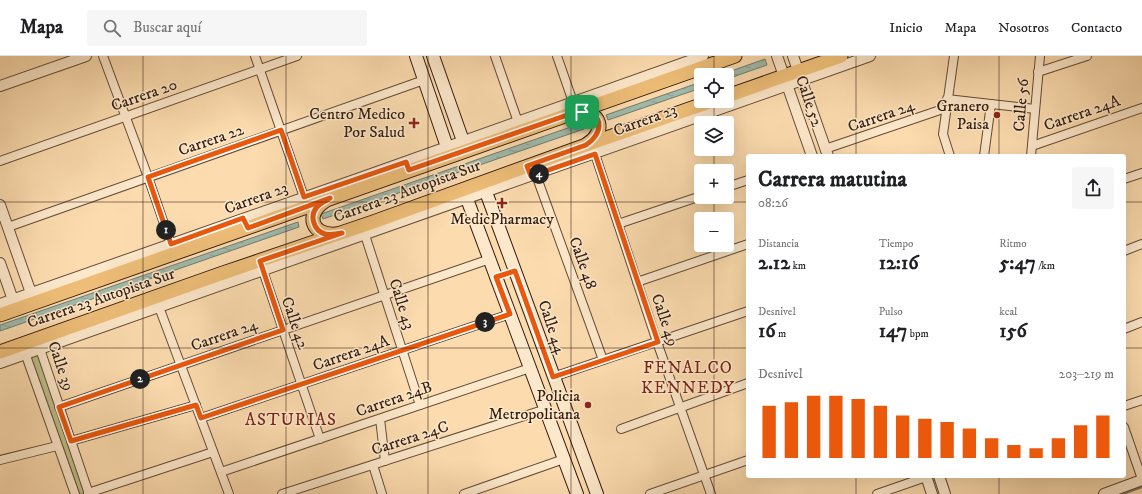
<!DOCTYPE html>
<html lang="es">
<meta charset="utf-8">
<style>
:root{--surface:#fff;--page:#f6f6f6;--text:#202124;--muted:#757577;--line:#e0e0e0;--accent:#ea580c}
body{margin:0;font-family:"IM FELL DW Pica",serif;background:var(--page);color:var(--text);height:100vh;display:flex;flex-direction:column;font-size:15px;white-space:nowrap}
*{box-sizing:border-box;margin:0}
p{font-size:13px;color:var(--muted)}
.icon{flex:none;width:22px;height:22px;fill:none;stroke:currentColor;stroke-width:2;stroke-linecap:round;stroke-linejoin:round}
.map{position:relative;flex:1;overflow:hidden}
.sheet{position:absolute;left:746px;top:98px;width:380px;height:324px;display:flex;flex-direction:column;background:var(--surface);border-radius:4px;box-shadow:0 4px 16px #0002}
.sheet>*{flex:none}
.buttons{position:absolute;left:694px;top:12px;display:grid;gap:8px}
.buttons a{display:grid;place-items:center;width:40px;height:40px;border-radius:4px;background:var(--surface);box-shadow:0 4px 16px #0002;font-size:20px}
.pin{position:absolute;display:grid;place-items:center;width:34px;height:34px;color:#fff;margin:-17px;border-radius:8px;box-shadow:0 2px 6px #0006}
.km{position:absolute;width:20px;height:20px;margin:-10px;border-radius:50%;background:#222;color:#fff;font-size:11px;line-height:20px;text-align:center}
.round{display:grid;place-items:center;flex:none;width:42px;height:42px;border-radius:4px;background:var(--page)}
.head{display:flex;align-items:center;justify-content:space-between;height:68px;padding:0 12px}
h1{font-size:22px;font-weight:700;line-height:30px}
.metrics{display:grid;grid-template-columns:repeat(3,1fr);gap:6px;height:68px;padding:4px 12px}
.metrics div{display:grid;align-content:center}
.metrics b{font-size:20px;font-weight:700}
.metrics small{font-size:11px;font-weight:400}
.metrics p{font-size:11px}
.chart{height:112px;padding:8px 12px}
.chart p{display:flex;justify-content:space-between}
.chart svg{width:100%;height:72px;margin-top:4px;stroke:var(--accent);stroke-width:6}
header{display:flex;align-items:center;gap:24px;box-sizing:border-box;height:56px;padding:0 20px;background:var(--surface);border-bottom:1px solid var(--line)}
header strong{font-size:19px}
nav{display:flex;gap:22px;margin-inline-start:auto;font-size:14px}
.search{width:280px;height:36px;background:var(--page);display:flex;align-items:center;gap:10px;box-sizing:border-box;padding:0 14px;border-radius:4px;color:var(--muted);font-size:15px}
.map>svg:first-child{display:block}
</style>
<header>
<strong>Mapa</strong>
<div class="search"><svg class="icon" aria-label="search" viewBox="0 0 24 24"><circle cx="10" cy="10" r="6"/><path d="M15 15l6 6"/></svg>Buscar aquí</div>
<nav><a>Inicio</a><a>Mapa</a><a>Nosotros</a><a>Contacto</a></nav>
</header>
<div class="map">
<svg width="1142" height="438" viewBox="0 0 1142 438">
<defs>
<pattern id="water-ripples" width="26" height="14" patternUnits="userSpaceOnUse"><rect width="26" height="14" fill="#9fbbad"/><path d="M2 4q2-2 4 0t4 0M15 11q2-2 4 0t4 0" fill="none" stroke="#89a094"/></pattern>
</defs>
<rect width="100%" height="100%" fill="#fcdcaf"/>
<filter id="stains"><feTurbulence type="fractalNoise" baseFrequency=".005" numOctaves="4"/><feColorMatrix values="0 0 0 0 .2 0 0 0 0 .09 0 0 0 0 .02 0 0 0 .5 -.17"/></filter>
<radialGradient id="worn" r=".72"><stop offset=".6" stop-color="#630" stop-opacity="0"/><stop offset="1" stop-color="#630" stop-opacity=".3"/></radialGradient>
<!-- green -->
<polygon fill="#bec08b" stroke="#786e4e" points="40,294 89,438 75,438 26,298"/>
<!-- water -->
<g fill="url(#water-ripples)" stroke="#737b6e">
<polygon points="765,3 767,9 727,23 727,19 720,19"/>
<polygon points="701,26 701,32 608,64 606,59"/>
<polygon points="582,67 584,73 323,163 321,158"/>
<polygon points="298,166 299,171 0,275 0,269"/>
</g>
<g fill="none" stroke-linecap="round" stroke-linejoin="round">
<!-- stream -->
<polyline stroke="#737b6e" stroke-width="2.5" points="1122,438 1142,431"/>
<!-- minor casing -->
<g stroke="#644c38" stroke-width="10">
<g id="minor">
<polyline points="103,0 148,121 171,188"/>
<polyline points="255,0 304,141"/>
<polyline points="495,0 518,66"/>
<polyline points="557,0 573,46"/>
<polyline points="1038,16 1087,0"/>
<polyline points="947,43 1035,53"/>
<polyline points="1032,90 1142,52"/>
<polyline points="825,93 946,52"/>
<polyline points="595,98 657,286 711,438"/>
<polyline points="950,100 943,78 954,0"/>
<polyline points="984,100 991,48"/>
<polyline points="1031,100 1040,0"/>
<polyline points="0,105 297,0"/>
<polyline points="536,119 603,304"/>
<polyline points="1124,123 1142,117"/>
<polyline points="727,131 748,124"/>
<polyline points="618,168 701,140"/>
<polyline points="8,171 424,24"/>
<polyline points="365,179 420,349"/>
<polyline points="1124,195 1142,188"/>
<polyline points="261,209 320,383"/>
<polyline points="637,226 748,188"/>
<polyline points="159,251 229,438"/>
<polyline points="1124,273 1142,266"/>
<polyline points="38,287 89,438"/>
<polyline points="24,294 75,438"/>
<polyline points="553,321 748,255"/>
<polyline points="1124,350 1142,344"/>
<polyline points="59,351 490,203"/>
<polyline points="201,362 510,258"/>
<polyline points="380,363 385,405"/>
<polyline points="1124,371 1142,423"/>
<polyline points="621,373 748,327"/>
<polyline points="71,385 196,349"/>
<polyline points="0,404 57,390"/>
<polyline points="373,409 382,438"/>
<polyline points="221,416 530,312"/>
<polyline points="88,437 213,396"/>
<polyline points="282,438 546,353"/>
<polyline points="464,438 564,403"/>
<polyline points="650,438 748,404"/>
<polyline points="877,438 926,421"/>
</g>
</g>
<!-- tertiary casing -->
<g stroke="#644c38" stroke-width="12">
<g id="tertiary">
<polyline points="777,0 812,100"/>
<polyline points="793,0 828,100"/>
<polyline points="0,30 86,0"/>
<polyline points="0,149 31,237"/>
<polyline points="0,207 13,244"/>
<polyline points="0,248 360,122 703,0"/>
<polyline points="0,307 870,0"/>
<polyline points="926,420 932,438"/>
<polyline points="939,420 945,438"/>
<polyline points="1104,438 1142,424"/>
</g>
</g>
<!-- secondary casing -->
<g stroke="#321c10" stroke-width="14">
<g id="secondary">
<polyline points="416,0 447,91"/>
<polyline points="433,0 463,85"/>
<polyline points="486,136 597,438"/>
<polyline points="467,143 577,438"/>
</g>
</g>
<!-- primary casing -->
<g stroke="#321c10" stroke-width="15">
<g id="primary">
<polyline points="727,40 841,0"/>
<path d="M577 57C601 53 607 76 587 88"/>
<path d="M325 145C304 159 312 180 336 178"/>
<polyline points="0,259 735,0"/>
<polyline points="0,296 220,218 373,166 586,89 712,45"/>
</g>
</g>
<!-- minor -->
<use href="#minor" stroke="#fde8cb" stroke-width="8"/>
<!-- tertiary -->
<use href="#tertiary" stroke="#fde8cb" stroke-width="10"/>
<!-- secondary -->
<use href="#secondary" stroke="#fde8cb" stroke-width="12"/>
<!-- primary -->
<use href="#primary" stroke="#eebe78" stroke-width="13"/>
</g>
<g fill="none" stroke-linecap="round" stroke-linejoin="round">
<!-- route casing -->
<g stroke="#fff" stroke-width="8">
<path id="route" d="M582 56C606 57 602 79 586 89L527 110 531 120 595 98 658 286 553 321 515 215 496 221 510 258 201 362 196 349 71 385 59 351 283 274 260 205 342 177C337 178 331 179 325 178 314 175 309 160 317 151 320 147 326 145 330 142L248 172 243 162 171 188 148 121 281 74 304 141 406 106 409 114 573 57Z"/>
</g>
<!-- route -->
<use href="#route" stroke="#ea580c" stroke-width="5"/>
</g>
<!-- grid -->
<path fill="none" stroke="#321c10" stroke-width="1" stroke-opacity="0.55" d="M143 0V438M286 0V438M428 0V438M571 0V438M714 0V19M856 0V100M999 0V100M714 45V67M714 93V115M714 141V163M0 146H748M1124 146H1142M714 189V438M0 292H748M1124 292H1142M856 420V438M999 420V438"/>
<!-- markers -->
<g fill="#8f2418" stroke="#fde8cb" stroke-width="1.5">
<circle cx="997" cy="59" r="4"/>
<path d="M412 61h4v4h4v4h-4v4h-4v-4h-4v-4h4z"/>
<path d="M500 141h4v4h4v4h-4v4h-4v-4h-4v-4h4z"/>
<circle cx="588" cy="349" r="4"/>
</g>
<g text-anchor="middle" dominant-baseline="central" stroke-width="3" stroke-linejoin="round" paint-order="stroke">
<!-- street labels -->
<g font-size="16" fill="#321c10" stroke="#fde8cb">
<text transform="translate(144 39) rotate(-19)">Carrera 20</text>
<text transform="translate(809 45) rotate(71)">Calle 52</text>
<text transform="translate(1021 49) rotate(-85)">Calle 56</text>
<text transform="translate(1082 57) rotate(-19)">Carrera 24A</text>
<text transform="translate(881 60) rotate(-19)">Carrera 24</text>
<text transform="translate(645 64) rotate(-20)">Carrera 23</text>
<text transform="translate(211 84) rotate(-19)">Carrera 22</text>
<text transform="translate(407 135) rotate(-20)">Carrera 23 Autopista Sur</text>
<text transform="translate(256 142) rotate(-20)">Carrera 23</text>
<text transform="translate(583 207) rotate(70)">Calle 48</text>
<text transform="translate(101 242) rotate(-19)">Carrera 23 Autopista Sur</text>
<text transform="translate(402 248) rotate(72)">Calle 43</text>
<text transform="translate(665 264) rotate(71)">Calle 49</text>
<text transform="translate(295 267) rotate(71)">Calle 42</text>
<text transform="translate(552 271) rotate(71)">Calle 44</text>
<text transform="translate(224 279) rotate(-19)">Carrera 24</text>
<text transform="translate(351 297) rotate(-19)">Carrera 24A</text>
<text transform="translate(61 310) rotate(71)">Calle 39</text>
<text transform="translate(394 343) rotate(-19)">Carrera 24B</text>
<text transform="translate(410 382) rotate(-18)">Carrera 24C</text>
</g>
<!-- poi labels -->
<g font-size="16" fill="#321c10" stroke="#fde8cb" text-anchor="end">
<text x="989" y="50">Granero<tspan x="989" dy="18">Paisa</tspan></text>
<text x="405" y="58">Centro Medico<tspan x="405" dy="18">Por Salud</tspan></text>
<text x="502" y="163" text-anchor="middle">MedicPharmacy</text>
<text x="580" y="340">Policia<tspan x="580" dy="18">Metropolitana</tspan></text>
</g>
<!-- neighbourhood labels -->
<g font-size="17" letter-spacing="1" fill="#7a1f14" stroke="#fde8cb">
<text x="688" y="312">FENALCO<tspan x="688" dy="20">KENNEDY</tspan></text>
<text x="291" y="364">ASTURIAS</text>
</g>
</g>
<rect width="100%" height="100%" filter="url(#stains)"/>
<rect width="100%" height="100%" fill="url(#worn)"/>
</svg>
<div class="buttons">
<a><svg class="icon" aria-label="locate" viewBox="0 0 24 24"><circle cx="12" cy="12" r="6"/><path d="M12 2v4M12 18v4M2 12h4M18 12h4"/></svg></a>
<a><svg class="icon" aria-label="layers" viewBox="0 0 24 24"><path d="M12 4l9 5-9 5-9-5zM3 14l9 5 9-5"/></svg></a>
<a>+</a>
<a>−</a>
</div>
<div class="pin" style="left:582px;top:56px;background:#1e9e55"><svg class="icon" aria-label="arrive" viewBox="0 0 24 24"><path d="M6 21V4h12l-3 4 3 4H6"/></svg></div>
<b class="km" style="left:166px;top:174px">1</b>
<b class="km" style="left:140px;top:323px">2</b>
<b class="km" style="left:485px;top:266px">3</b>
<b class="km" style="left:539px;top:118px">4</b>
<section class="sheet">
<div class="head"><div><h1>Carrera matutina</h1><p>08:26</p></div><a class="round"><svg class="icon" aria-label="share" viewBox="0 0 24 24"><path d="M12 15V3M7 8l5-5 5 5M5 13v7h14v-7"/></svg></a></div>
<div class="metrics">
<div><p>Distancia</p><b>2.12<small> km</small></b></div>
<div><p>Tiempo</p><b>12:16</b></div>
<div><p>Ritmo</p><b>5:47<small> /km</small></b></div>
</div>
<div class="metrics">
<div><p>Desnivel</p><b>16<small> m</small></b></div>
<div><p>Pulso</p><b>147<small> bpm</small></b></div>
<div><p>kcal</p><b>156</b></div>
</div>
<div class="chart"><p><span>Desnivel</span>203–219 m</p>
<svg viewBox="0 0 160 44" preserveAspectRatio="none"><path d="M5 44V12M15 44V10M25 44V6M35 44V6M45 44V8M55 44V12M65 44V18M75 44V20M85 44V22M95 44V26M105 44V32M115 44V36M125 44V38M135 44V32M145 44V24M155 44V18"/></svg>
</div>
</section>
</div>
